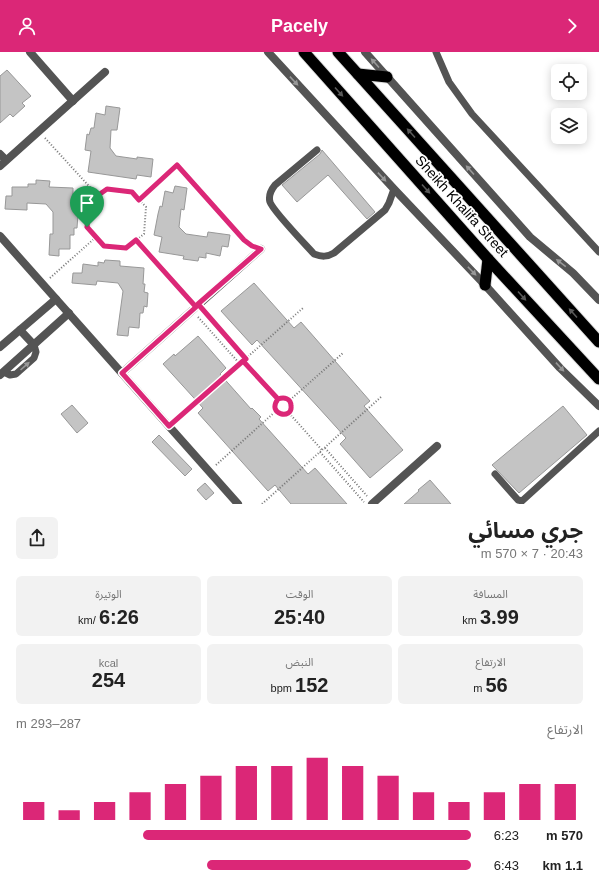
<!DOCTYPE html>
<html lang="ar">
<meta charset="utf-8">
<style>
:root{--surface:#fff;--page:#f2f2f2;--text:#222;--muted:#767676;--accent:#db2777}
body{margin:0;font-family:Arial,"Noto Sans Arabic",sans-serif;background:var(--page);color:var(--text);direction:rtl;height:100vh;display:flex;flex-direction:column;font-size:15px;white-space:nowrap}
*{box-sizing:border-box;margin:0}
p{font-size:13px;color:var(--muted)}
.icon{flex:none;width:22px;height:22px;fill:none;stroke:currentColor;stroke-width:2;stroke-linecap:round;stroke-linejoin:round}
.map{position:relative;height:452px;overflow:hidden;direction:ltr}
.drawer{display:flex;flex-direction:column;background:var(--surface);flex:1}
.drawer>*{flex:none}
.controls{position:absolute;left:551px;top:12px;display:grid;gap:8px}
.controls a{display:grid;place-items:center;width:36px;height:36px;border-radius:6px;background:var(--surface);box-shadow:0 2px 10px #0003;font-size:20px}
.pin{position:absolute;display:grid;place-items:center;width:34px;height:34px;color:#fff;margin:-41px -17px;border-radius:50% 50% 50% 0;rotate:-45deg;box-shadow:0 0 4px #0007}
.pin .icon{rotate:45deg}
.round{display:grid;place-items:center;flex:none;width:42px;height:42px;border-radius:6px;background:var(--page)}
.head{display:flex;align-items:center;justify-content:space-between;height:68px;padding:0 16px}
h1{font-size:22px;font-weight:700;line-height:30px}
.metrics{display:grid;grid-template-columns:repeat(3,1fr);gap:6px;height:68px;padding:4px 16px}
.metrics div{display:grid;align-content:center;border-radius:6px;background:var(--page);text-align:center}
.metrics b{font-size:20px;font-weight:700}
.metrics small{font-size:11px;font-weight:400}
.metrics p{font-size:11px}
.chart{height:112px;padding:8px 16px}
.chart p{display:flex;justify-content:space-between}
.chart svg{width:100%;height:72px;margin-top:4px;stroke:var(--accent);stroke-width:6}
ul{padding:0 16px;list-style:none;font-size:13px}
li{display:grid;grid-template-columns:64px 48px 1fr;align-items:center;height:30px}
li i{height:10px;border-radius:5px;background:var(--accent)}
header{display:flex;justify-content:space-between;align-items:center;height:52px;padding:0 16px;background:var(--accent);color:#fff;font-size:18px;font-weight:700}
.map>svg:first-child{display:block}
</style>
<header><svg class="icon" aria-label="forward" viewBox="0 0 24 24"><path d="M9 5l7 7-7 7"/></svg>Pacely<svg class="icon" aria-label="person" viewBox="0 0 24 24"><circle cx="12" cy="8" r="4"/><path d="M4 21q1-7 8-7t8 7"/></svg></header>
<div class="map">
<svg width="599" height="452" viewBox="0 0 599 452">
<rect width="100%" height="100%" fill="#fff"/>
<!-- building -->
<g fill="#c4c4c4" stroke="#989898">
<polygon points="7,18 31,44 22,51 25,54 13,65 10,62 0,71 0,24"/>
<polygon points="106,54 120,56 117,78 111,78 110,96 116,104 137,107 137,105 153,107 151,125 137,123 136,127 88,120 91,99 85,98 87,82 89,83 91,76 94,76 96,61 105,63"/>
<polygon points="322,98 375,160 367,167 328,123 297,150 282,133 320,102"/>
<polygon points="36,128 50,129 49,135 73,136 73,153 76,153 75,162 78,162 77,176 74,176 74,183 70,183 70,197 59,197 59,204 49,203 50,182 53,182 53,160 46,152 27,151 27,158 5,157 6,144 12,144 12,135 28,135 28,132 36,132"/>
<polygon points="175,134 187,136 184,158 181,157 179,175 186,182 207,185 208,180 230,183 228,195 222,194 220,204 206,201 206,206 199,205 198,209 183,207 184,204 159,200 162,185 154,183 158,162 160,154 162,155 165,139 173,141"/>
<polygon points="105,208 120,209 120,214 144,216 143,232 145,232 144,240 148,241 147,255 144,254 143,261 140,261 139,276 129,275 128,284 117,283 123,239 118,231 97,229 96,233 72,231 73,221 82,221 83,212 98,214 98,210 104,211"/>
<polygon points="254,231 294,276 301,270 370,349 364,354 403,398 370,426 340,392 346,386 328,366 257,288 252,293 221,259"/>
<polygon points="198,284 226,316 220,322 251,357 252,356 261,365 259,367 293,405 308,422 315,416 347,452 291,452 275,433 268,439 207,371 198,361 203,356 163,312 174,302 175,304"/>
<polygon points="72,353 88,371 77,381 61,362"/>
<polygon points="563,354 587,383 519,441 492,413"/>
<polygon points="159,383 192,417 185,424 152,390"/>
<polygon points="430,428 451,452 404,452 419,439 418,438"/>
<polygon points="205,431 214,441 206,448 197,438"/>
</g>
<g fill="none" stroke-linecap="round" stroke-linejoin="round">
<!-- trunk casing -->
<g stroke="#dbdbdb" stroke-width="13">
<g id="trunk">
<polyline points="304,0 488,207 599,327"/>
<polyline points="338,0 599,290"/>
<polyline points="358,22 387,25"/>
<polyline points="485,233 488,207"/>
</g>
</g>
<!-- path -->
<g stroke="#767676" stroke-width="2" stroke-dasharray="1 2" stroke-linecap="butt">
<polyline points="45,86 98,144"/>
<polygon points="107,137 132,140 146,155 144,182 126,196 104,194 87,175 91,149"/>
<polyline points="139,148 177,113 244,188 251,193"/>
<polyline points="136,188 190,248"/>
<polyline points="50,226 96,185"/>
<polyline points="204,259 246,307"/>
<polyline points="198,265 240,312"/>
<polyline points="243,309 278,347"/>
<circle cx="283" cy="354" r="9"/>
<polyline points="290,348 343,301"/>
<polyline points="289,361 322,398"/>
<polyline points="176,368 303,256"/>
<polyline points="325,396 367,444"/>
<polyline points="320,400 364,450"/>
<polyline points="216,413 276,359"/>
<polyline points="262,452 382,344"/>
</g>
<!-- service -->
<g stroke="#545454" stroke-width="7">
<polyline points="436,0 449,30 472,62 599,200"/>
<path d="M317 98 275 133C271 138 268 143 270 150 273 159 306 193 314 202 322 205 327 205 334 201L385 158 389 151 394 137"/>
<polyline points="4,320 10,323 16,322 34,306 36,300 34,293"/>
<polyline points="495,422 518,448 522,449 599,379"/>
</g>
<!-- minor -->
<g stroke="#545454" stroke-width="8">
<polyline points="30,0 73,49"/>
<polyline points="268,0 394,137 485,233 560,316 599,354"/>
<polyline points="365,0 530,185 573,221 599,248"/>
<polyline points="0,102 6,108"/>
<polyline points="0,114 105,20"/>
<polyline points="0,184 238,452"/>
<polyline points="20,278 34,293"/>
<polyline points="0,295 56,247"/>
<polyline points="122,321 261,197"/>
<polyline points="0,323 69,261"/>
<polyline points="372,452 437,394"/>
</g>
<!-- trunk -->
<use href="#trunk" stroke="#000" stroke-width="11"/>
</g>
<!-- one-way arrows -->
<defs><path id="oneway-solid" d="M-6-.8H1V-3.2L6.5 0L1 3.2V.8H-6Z"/></defs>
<g fill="#989898">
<use href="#oneway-solid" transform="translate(375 11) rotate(-132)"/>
<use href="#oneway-solid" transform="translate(294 29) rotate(47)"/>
<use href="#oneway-solid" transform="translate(470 118) rotate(-132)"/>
<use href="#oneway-solid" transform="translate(382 125) rotate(47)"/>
<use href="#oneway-solid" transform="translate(561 211) rotate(-143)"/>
<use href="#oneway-solid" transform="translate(472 219) rotate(46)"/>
<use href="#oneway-solid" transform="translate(25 314) rotate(-42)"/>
<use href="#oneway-solid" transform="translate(560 315) rotate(47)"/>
</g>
<g fill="#595959">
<use href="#oneway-solid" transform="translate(339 40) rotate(48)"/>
<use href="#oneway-solid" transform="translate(411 81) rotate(-132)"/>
<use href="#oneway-solid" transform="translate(426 137) rotate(48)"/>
<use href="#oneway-solid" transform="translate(522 244) rotate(48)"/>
<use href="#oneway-solid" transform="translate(573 261) rotate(-132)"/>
</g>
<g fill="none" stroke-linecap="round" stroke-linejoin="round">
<!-- route casing -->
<g stroke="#fff" stroke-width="8">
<path id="route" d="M87 175 104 194 126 196 136 188 196 255 122 321 169 374 243 309 278 347C284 345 291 346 291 354 293 368 266 363 278 347L243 309 246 307 198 252 261 197 252 194 244 188 177 113 139 148 132 140 107 137 90 149 87 175"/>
</g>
<!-- route -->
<use href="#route" stroke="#db2777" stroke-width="5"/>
</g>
<g text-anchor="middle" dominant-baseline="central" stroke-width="3.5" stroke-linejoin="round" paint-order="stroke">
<!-- street labels -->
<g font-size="14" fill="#000" stroke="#fff">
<text transform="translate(462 154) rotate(48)">Sheikh Khalifa Street</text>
</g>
</g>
</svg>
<div class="controls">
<a><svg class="icon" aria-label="locate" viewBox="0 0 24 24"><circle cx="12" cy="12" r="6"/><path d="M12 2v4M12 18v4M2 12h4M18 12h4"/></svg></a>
<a><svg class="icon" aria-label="layers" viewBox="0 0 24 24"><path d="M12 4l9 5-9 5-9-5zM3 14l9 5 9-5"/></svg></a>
</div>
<div class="pin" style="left:87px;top:175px;background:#1e9e55"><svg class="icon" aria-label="arrive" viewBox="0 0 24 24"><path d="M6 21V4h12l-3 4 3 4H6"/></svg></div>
</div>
<section class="drawer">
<div class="head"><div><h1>جري مسائي</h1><p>20:43 · 7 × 570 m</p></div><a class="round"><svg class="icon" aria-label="share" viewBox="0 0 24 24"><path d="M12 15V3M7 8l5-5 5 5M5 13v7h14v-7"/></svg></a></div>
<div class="metrics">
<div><p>المسافة</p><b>3.99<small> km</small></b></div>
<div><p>الوقت</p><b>25:40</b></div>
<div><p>الوتيرة</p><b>6:26<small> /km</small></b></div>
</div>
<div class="metrics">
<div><p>الارتفاع</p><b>56<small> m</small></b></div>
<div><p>النبض</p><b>152<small> bpm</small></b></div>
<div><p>kcal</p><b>254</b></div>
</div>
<div class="chart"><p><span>الارتفاع</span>287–293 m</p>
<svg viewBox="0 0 160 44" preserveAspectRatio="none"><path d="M5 44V33M15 44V38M25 44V33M35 44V27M45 44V22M55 44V17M65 44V11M75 44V11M85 44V6M95 44V11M105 44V17M115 44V27M125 44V33M135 44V27M145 44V22M155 44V22"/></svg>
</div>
<ul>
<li><b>570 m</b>6:23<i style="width:72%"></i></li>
<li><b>1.1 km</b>6:43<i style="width:58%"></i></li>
</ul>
</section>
